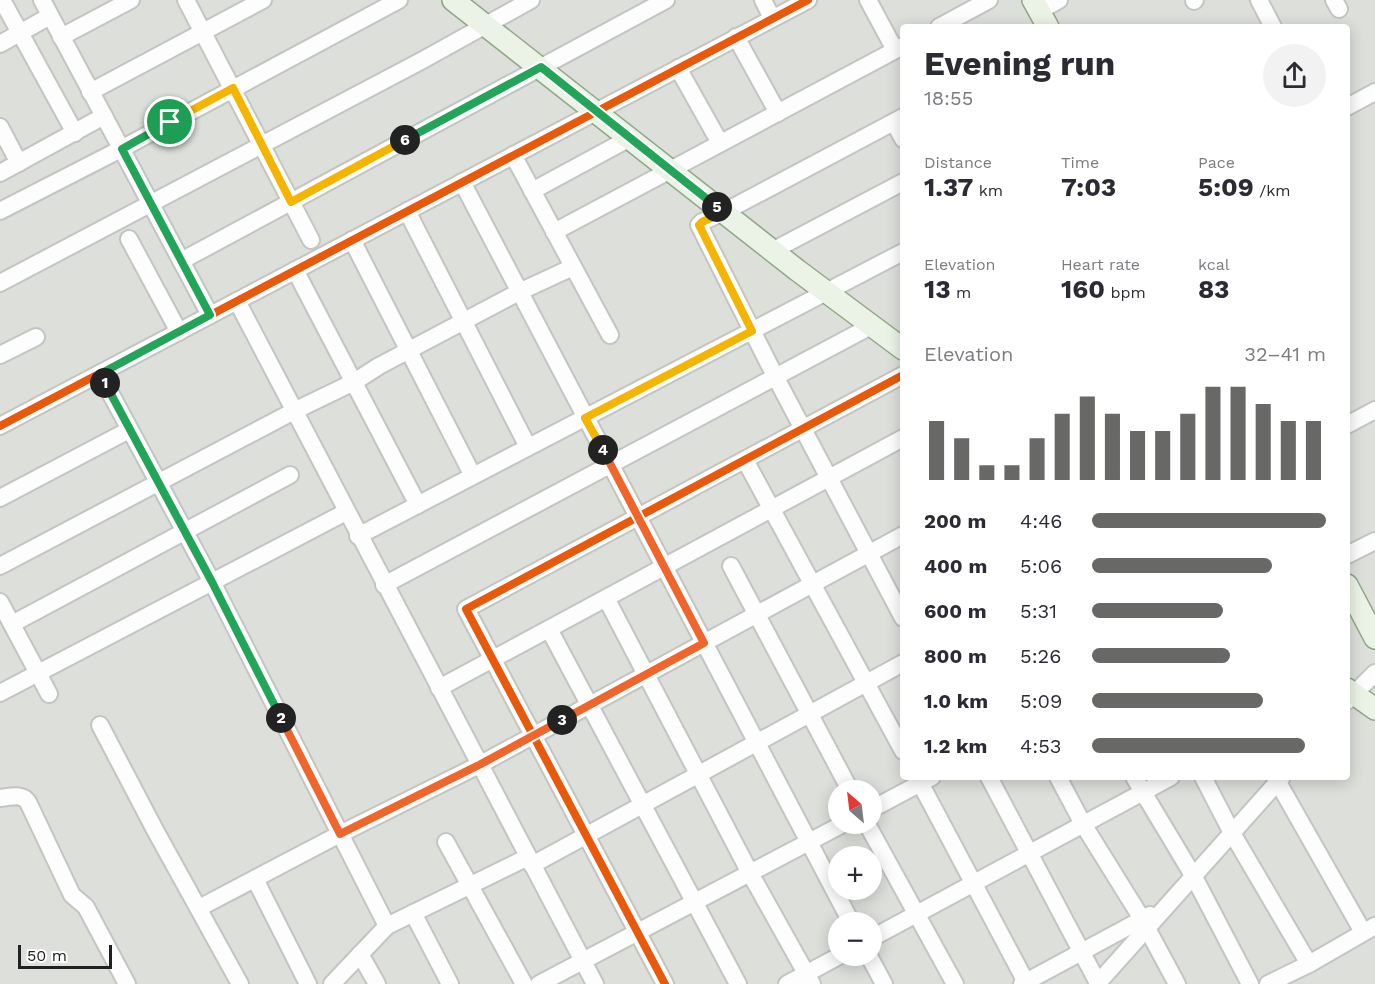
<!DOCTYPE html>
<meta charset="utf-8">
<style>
:root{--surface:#fff;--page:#f2f2f3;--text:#2b2b33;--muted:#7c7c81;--accent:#686967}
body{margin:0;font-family:"Work Sans",sans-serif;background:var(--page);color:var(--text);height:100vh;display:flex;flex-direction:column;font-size:22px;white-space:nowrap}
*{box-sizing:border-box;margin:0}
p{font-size:20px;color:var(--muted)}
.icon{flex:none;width:33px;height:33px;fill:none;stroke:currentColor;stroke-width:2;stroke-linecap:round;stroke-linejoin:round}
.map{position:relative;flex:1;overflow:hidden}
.panel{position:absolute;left:900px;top:24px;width:450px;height:756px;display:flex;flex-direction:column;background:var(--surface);border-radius:6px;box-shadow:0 3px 15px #0003}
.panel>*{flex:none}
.needle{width:39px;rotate:332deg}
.fabs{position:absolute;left:828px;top:780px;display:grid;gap:12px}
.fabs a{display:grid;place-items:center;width:54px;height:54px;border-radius:50%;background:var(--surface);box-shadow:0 3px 15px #0003;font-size:30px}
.scale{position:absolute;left:18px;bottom:15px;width:94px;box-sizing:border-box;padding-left:6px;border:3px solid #212121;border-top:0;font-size:16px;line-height:21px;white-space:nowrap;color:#212121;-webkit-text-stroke:4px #fff;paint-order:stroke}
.pin{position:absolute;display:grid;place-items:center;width:51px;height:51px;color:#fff;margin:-26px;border:3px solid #fff;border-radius:50%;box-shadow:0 2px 6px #0007}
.km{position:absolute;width:30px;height:30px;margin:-15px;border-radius:50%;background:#222;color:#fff;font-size:16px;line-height:30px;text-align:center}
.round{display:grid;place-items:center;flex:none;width:63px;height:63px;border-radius:32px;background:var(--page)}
.overview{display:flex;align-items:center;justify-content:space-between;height:102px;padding:0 24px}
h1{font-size:33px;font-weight:700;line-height:45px}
.metrics{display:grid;grid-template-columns:repeat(3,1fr);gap:9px;height:102px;padding:6px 24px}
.metrics div{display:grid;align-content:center}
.metrics b{font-size:26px;font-weight:700}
.metrics small{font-size:16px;font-weight:400}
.metrics p{font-size:16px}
.chart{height:168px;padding:12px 24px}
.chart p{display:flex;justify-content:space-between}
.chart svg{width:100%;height:108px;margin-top:6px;stroke:var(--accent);stroke-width:6}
ul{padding:0 24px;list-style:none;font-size:20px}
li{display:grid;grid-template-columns:96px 72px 1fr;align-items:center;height:45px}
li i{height:15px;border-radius:8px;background:var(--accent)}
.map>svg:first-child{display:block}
</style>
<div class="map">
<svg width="1375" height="984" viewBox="0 0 1375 984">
<rect width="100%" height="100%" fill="#ecf0ea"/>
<!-- residential -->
<path fill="#dddfdb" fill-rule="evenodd" d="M0 0H1375V984H0ZM903 27H1347V777H903ZM838 790H872V824H838ZM838 856H872V890H838ZM838 922H872V956H838Z"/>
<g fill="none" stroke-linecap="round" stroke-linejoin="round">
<!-- minor casing -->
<g stroke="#c3c5c2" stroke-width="20">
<g id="minor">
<polyline points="2,0 75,133"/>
<polyline points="42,0 210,315"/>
<polyline points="186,0 311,240"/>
<polyline points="763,0 772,18"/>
<polyline points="868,0 895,50"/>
<polyline points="1259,0 1273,27"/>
<polyline points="1334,0 1339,9"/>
<polyline points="1194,1 1195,0"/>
<polyline points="1039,11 1059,0"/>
<polyline points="939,27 989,0"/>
<polyline points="61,37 131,0"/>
<polyline points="736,37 778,113"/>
<polyline points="0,44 50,16"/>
<polyline points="678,68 720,143"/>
<polyline points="90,92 263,0"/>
<polyline points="1347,107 1375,92"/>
<polyline points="903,117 724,212 702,222 699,225 775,376 903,618"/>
<polyline points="894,122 903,139"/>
<polyline points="0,127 19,163"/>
<polyline points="513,155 610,335"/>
<polyline points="0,173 104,116"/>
<polyline points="462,182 851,922"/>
<polyline points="532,191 630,138"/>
<polyline points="0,211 121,149 399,0"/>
<polyline points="407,211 528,447"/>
<polyline points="554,232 903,46"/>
<polyline points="129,239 179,332"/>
<polyline points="352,240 473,476"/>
<polyline points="772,251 903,182"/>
<polyline points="181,261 666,0"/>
<polyline points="295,270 418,505"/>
<polyline points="0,283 421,61 531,0"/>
<polyline points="237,301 595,984"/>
<polyline points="0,355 36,337"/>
<polyline points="100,374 212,582 387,926"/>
<polyline points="1347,425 1375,410"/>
<polyline points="0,426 808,0"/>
<polyline points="745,460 903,751"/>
<polyline points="0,498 129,430"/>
<polyline points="358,536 903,252"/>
<polyline points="1347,555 1375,541"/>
<polyline points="0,566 294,411 354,382 379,366 519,292 573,267"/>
<polyline points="731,566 850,790"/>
<polyline points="384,585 871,326"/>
<polyline points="606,598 750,873 812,984"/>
<polyline points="0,602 49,694"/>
<polyline points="12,624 290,475"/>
<polyline points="549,629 738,984"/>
<polyline points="439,688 903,438"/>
<polyline points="0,693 346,512"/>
<polyline points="1347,701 1375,673"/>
<polyline points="100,725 155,830 240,984"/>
<polyline points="917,777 1027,984"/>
<polyline points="989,777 1098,983"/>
<polyline points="1058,777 1083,824 1142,919 1177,984"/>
<polyline points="1134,777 1194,877 1250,984"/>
<polyline points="1203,777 1232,833 1309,964"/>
<polyline points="1275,777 1363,932"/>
<path d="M0 798C10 797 22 793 28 802L72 895 86 907 127 984"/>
<polyline points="872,809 932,777"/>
<polyline points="867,824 955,984"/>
<polyline points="446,842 524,984"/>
<polyline points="532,865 903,663"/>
<polyline points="255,879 308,984"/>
<polyline points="199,908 340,834 479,765 903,535"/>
<polyline points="413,913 450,984"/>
<polyline points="872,938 1171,777"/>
<polyline points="360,954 377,984"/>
<polyline points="869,956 884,984"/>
<polyline points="332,984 387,926 528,857"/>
<polyline points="539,984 843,824"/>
<polyline points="665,984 466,609 903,375"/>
<polyline points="787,984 839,956"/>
<polyline points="1022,984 1150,915"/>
<polyline points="1097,984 1282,777"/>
<polyline points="1268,984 1309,964 1375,926"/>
</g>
</g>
<!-- major casing -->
<g stroke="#8fa786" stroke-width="24">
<g id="major">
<polyline points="453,0 797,270 903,349"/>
<polyline points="1033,0 1048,27"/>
<polyline points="1347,585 1375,638"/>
<polyline points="1347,689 1375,709"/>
</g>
</g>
<!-- minor -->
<use href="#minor" stroke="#fcfdfc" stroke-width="16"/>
<!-- major -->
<use href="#major" stroke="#eaf3e6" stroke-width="21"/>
<!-- cycleway casing -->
<g stroke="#fff" stroke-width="11">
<g id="cycleway">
<polyline points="0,426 808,0"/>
<polyline points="665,984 466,609 903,375"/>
</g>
</g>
<!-- cycleway -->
<use href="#cycleway" stroke="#e8590c" stroke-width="8"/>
</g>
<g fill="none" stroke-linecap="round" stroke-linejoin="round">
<!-- split-1 casing -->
<g stroke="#fff" stroke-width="12">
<polyline id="split-1" points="105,383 100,374 210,315 122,149 170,122"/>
</g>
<!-- split-2 casing -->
<g stroke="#fff" stroke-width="12">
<polyline id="split-2" points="105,383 212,582 281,718"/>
</g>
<!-- split-3 casing -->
<g stroke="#fff" stroke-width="12">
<polyline id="split-3" points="281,718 340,834 479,765 562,720"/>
</g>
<!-- split-4 casing -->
<g stroke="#fff" stroke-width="12">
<polyline id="split-4" points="562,720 704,643 603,450"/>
</g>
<!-- split-5 casing -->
<g stroke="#fff" stroke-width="12">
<polyline id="split-5" points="603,450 585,418 752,331 699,225 702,222 724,212 717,207"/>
</g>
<!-- split-6 casing -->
<g stroke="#fff" stroke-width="12">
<polyline id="split-6" points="405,140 541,67 717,207"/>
</g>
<!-- split-7 casing -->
<g stroke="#fff" stroke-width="12">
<polyline id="split-7" points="170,122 233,88 291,202 405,140"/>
</g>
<!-- split-1 -->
<use href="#split-1" stroke="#22a559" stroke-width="8"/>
<!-- split-2 -->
<use href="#split-2" stroke="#22a559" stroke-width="8"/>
<!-- split-3 -->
<use href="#split-3" stroke="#f0652b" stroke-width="8"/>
<!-- split-4 -->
<use href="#split-4" stroke="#f0652b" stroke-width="8"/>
<!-- split-5 -->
<use href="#split-5" stroke="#f5b400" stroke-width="8"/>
<!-- split-6 -->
<use href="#split-6" stroke="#22a559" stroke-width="8"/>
<!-- split-7 -->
<use href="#split-7" stroke="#f5b400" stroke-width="8"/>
</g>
</svg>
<div class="fabs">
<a><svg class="needle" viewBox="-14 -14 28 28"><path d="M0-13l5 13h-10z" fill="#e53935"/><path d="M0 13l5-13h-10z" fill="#7c7c81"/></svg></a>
<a>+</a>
<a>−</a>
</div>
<div class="scale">50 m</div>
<div class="pin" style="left:170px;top:122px;background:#1e9e55"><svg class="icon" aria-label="arrive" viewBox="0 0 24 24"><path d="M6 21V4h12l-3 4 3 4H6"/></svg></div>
<b class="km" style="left:105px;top:383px">1</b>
<b class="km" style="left:281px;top:718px">2</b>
<b class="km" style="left:562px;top:720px">3</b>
<b class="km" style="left:603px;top:450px">4</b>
<b class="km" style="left:717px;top:207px">5</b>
<b class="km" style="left:405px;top:140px">6</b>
<section class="panel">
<div class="overview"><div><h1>Evening run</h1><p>18:55</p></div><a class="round"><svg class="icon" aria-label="share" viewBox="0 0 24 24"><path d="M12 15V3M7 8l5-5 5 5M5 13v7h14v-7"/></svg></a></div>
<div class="metrics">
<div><p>Distance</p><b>1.37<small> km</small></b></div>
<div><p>Time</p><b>7:03</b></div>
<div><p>Pace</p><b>5:09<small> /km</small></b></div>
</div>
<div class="metrics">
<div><p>Elevation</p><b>13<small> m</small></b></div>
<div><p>Heart rate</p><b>160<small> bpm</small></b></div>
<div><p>kcal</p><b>83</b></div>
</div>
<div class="chart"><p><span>Elevation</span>32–41 m</p>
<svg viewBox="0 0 160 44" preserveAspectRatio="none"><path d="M5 44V20M15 44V27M25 44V38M35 44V38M45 44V27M55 44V17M65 44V10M75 44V17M85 44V24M95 44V24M105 44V17M115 44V6M125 44V6M135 44V13M145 44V20M155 44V20"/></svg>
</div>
<ul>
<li><b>200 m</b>4:46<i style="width:100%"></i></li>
<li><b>400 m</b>5:06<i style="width:77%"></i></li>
<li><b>600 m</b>5:31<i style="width:56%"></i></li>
<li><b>800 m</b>5:26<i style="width:59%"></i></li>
<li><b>1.0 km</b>5:09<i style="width:73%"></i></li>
<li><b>1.2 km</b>4:53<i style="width:91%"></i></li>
</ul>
</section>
</div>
